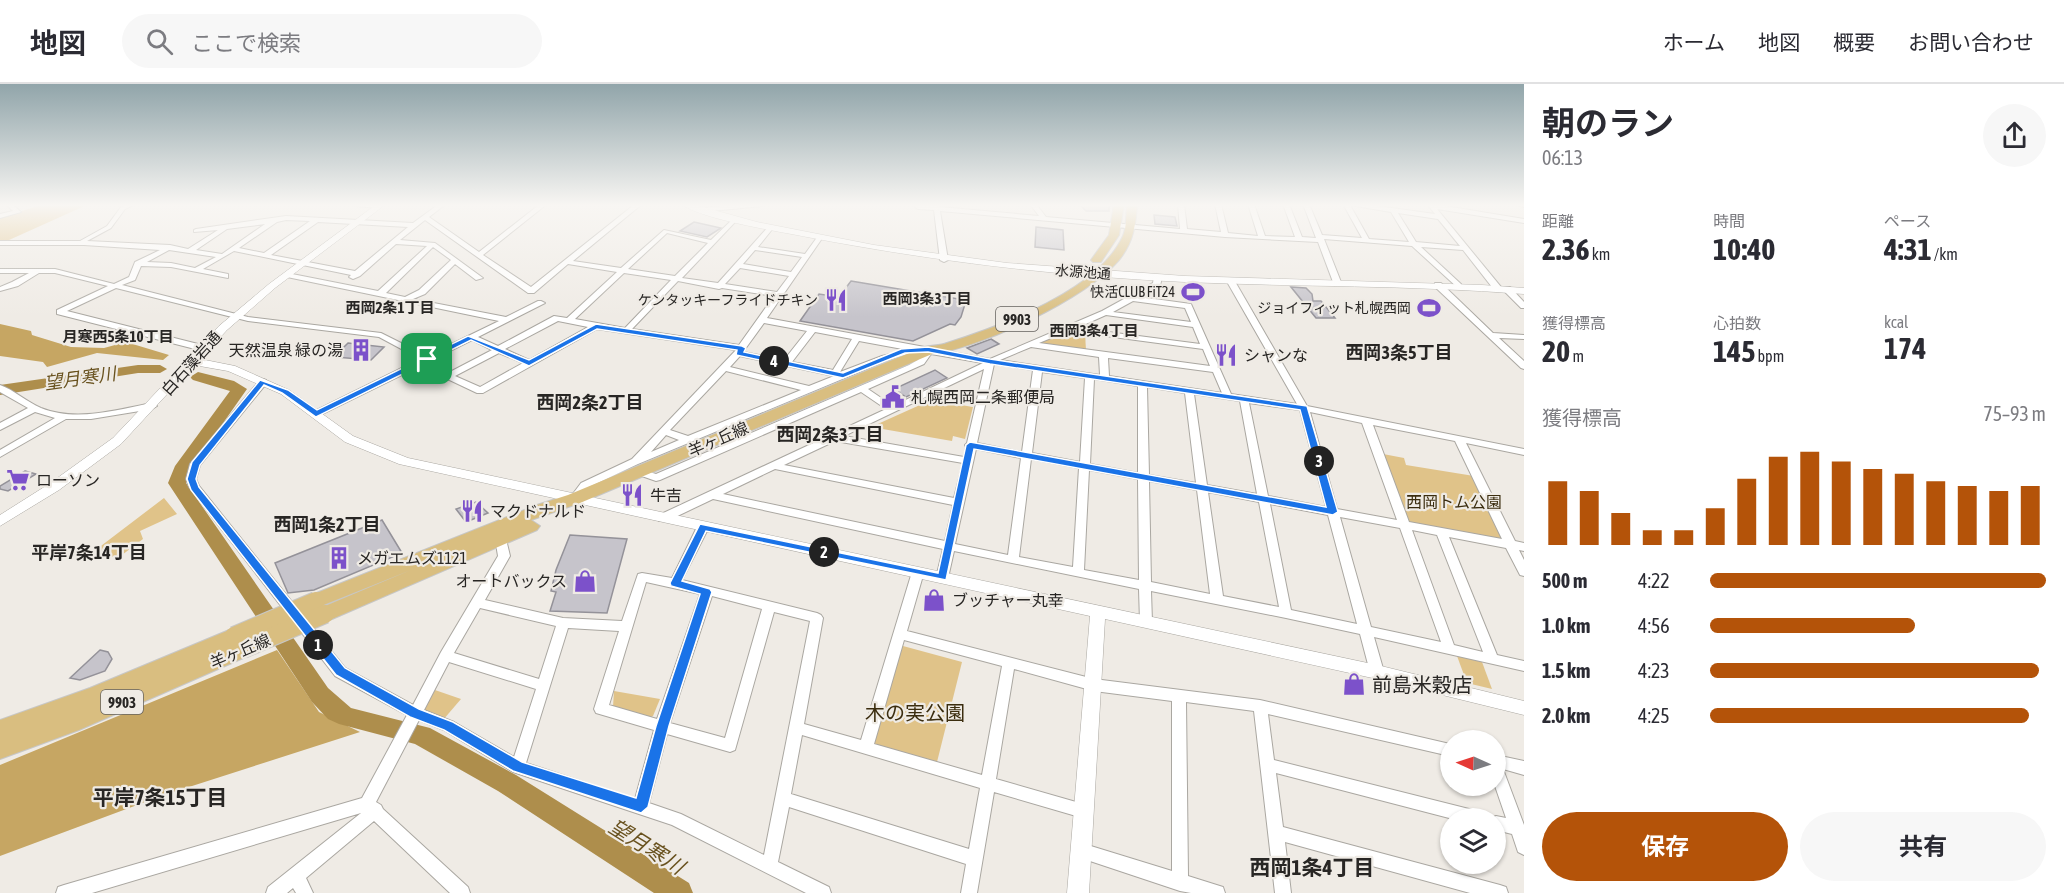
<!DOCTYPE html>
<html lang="ja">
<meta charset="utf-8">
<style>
:root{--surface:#fff;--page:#f7f7f7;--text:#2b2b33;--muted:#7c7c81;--line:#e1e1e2;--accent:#b45309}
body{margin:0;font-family:"Asap Condensed","Noto Sans JP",sans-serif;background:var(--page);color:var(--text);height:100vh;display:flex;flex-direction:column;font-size:22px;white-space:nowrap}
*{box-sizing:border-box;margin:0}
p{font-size:20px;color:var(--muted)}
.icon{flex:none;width:33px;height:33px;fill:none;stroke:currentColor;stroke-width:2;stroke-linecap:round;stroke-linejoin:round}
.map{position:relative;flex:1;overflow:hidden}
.drawer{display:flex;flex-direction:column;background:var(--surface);width:540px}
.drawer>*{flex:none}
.needle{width:39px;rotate:273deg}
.fabs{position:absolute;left:1440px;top:646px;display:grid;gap:12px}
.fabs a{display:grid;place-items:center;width:66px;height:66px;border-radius:50%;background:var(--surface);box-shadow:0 2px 4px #0004;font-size:30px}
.pin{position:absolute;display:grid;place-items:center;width:51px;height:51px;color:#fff;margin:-26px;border-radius:12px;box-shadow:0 3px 9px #0006}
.km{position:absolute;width:30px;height:30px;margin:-15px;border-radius:50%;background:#222;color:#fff;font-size:16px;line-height:30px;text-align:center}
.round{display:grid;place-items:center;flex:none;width:63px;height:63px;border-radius:32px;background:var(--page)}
.overview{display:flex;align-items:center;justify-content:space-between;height:102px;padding:0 18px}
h1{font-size:33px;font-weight:700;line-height:45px}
.figures{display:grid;grid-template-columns:repeat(3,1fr);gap:9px;height:102px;padding:6px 18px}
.figures div{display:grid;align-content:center}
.figures b{font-size:30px;font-weight:700}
.figures small{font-size:16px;font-weight:400}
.figures p{font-size:16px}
.chart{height:168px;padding:12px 18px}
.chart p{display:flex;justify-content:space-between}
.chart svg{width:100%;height:108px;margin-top:6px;stroke:var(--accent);stroke-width:6}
.action{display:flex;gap:12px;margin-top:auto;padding:12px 18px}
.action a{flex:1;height:69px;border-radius:36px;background:var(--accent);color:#fff;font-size:24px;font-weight:700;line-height:69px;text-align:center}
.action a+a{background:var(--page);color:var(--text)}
ul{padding:0 18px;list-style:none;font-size:20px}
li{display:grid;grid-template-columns:96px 72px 1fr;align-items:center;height:45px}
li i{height:15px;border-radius:8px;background:var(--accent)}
header{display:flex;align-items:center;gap:36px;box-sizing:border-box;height:84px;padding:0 30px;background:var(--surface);border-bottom:2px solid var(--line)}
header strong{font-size:28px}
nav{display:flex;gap:33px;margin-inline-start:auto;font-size:21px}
.search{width:420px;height:54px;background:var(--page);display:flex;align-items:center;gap:15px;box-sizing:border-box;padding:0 21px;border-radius:33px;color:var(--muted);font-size:22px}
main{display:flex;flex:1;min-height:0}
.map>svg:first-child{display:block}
</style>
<header>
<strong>地図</strong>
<div class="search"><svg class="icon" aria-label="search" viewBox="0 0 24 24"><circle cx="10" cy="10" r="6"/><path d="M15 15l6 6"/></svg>ここで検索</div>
<nav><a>ホーム</a><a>地図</a><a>概要</a><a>お問い合わせ</a></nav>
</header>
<main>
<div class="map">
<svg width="1524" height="809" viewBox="0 0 1524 809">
<rect width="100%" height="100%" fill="#efebe5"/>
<!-- green -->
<g fill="#e0c389">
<polygon points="44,120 89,120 9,156 0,156 0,134"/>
<polygon points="1066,247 1085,249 1086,266 1036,260"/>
<polygon points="931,316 973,323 965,355 953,352 952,357 871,343"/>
<polygon points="1383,370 1404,374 1406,381 1474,392 1505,457 1409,439"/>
<polygon points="164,414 177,430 140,447 143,455 118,474 93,468"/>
<polygon points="903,562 962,578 936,682 876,663 872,659 897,563"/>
<polygon points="1457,572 1482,578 1492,605 1467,599"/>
<polygon points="432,605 461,615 443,636 420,629"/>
<polygon points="614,607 660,615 653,632 649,634 613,623"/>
</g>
<!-- forest -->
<g fill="#c6a663">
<polygon points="0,240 31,247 32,251 71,263 104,264 126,258 169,271 163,276 97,269 47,283 43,278 0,272"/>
<polygon points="277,566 319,628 360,648 164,711 0,772 0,681"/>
</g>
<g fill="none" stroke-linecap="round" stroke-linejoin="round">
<!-- river -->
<g fill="#ae8e4c" fill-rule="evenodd">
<polygon points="138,281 160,281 167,285 160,289 138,289 0,311 0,301"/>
<polygon points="198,288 234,297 247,305 190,386 186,399 328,604 351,624 430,644 516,691 689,799 693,809 654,809 498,707 415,660 339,640 328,635 312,618 168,399 175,382 230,307 193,296 190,293"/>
</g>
</g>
<!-- building -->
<g fill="#c6c4cb" stroke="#949299" stroke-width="1.5">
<polygon points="1079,120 1109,120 1109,127 1086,127"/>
<polygon points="1154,131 1175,133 1177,142 1155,140"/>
<polygon points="694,138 721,144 707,153 680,147"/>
<polygon points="1036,143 1063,146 1064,166 1035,163"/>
<polygon points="851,197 959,215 957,218 965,220 961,233 955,241 950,240 913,257 800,237 819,210 839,213"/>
<polygon points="1291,203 1306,204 1312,210 1313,217 1321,217 1335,234 1316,234"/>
<polygon points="991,255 999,260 977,270 967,264"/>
<polygon points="348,259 384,263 371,276 334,273"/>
<polygon points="935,286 947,294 906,313 894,305"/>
<polygon points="25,387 36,390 8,407 0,405 0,402"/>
<polygon points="476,418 488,429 466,438 456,425"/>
<polygon points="382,436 402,469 314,506 288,509 275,479"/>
<polygon points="570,451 627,455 607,529 550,527 556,508 551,507 556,486"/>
<polygon points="100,566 108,568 112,575 105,587 80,596 70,594"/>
</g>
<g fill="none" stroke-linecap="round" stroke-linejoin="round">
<!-- street casing -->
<g stroke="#aaa7a1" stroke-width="2">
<g id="street">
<polygon points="6,120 12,120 21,128 0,134 0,130 13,127"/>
<path d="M127 120H135L125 125 111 144 87 157 170 161 188 165 218 146 194 148V146L196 145 286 132 413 139 439 120H446L429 133 479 168 540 120H547L483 171 531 203 635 120H642L573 177 621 184 664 146 711 156 735 133 737 134V136L682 194 718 199 769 142 774 143 758 163 805 170 818 152H822L823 153 767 234 990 275 1102 227 1153 199 1154 193 1158 191 1162 193 1160 202 1140 213 1191 220 1231 310 1297 320 1226 196 1233 194 1307 322 1524 365V371L1466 359 1515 457 1524 459V467L1519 466 1524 476V492L1520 491 1506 464 1449 453 1497 571 1524 577V587L1374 553 1384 588 1382 592 1377 593 1372 592 1370 588 1360 550 1286 534 1151 507 1152 538 1150 541 1146 543 1142 541 1140 538 1139 505 954 467 948 494 946 497H938L936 494 943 465 713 415 667 437H659L658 434 659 431 886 325 861 308 660 396 656 397 636 390 635 388 636 386 640 385 656 390 909 281 918 276 923 269 917 267 888 276 638 380 589 403 578 417 574 418 569 415 581 399 632 375 736 266 597 245 483 309H477L420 282 316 333 313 332 311 330 313 328 420 275 379 253 248 237 116 204 67 227 206 262 207 264 203 267 57 230V226L108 202 55 189H39L18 202 0 207V203L12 198 29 189H0V185H55L114 200 129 193 135 178 160 166 84 161H0V157H80L107 142 121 123ZM286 136 310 137 264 169 239 164 277 138ZM425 136 528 209H534L568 180 617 188 567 234 554 232 498 262 478 253 545 219 541 217H538L506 233 413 215 425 210 455 180 476 196 483 194 435 159 400 156ZM318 138 408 143 355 187 271 171ZM265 140 222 170 196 166 227 145ZM667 149 708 159 675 192 628 185ZM396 160 427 162 378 207 287 189 283 191 287 193 499 237 427 272 381 249 248 233 122 201 135 196 141 182 171 183 228 194V190L203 185 234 167 351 191 349 193 353 195 360 192ZM433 163 451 176 419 206 405 213 386 209ZM169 166 216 173 195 184 171 179 147 178ZM755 166 802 173 791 188 743 180ZM740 184 789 192 777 208 725 200ZM624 189 671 196 625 244 575 235ZM678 197 719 205 722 204 774 212 739 261 632 245ZM1133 217 1185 224 1191 238 1113 228ZM1106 231 1193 243 1200 260 1077 244ZM558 237 588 243 529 276 505 265ZM764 239 807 247 784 276 743 268ZM1068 247 1203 265 1210 282 1039 259ZM815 248 852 255 833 286 792 278ZM472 256 492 266 448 289 426 279ZM859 257 908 266 882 272 840 288ZM1031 263 1099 273 1100 291 1000 276ZM499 269 523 279 480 303 455 292ZM931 270 983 279 893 322 868 305 924 280ZM740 272 834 292 809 302 730 283ZM1108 274 1213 288 1222 309 1109 292ZM994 280 1033 286 1022 368 977 359ZM984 285 967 359 965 361 966 363 964 373 844 352ZM726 287 801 306 688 352 670 346ZM1042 288 1085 294 1080 378 1032 369ZM1094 295 1138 302V389L1090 380ZM1147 303 1185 309 1196 399 1149 391ZM1194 310 1240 317 1257 410 1207 401ZM1249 319 1300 326 1326 423 1268 412ZM1310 328 1362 339 1397 436 1337 425ZM1373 341 1455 357 1502 455 1409 438ZM666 351 679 356 651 368ZM835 357 963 379 954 414 784 381ZM976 365 1021 374 1008 471 955 460ZM1031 375 1079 384 1073 483 1019 473ZM775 385 953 421 945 457 723 410ZM1089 386 1138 395 1139 496 1084 486ZM1149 397 1197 406 1210 510 1151 498ZM1208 408 1259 418 1279 523 1223 512ZM1270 420 1328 431 1357 540 1291 526ZM1340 433 1400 444 1441 558 1371 543ZM1412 446 1437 451 1483 568 1454 561Z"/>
<polygon points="353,120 375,120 382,122 379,124 356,122"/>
<polygon points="745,120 765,120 762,122 701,128 698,126 701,124"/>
<path d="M933 120H939L940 123 1039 132 1030 120H1036L1046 133 1180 145 1178 120H1184L1187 145 1221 148 1215 120H1221L1228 149 1258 152 1248 120H1254L1265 152 1295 153 1283 120H1289L1302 153 1316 154 1303 120H1309L1322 151 1362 154 1343 120H1363L1435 130 1427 120H1433L1524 135V139L1437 125 1501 203V207H1495L1463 166 1421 163 1461 200 1462 202 1458 204 1412 162 1324 155 1341 198 1337 200 1333 198 1318 158 1225 153 940 127 948 176 944 178 940 176 934 126 918 125 915 123 918 121 933 122ZM1350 121 1391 128 1409 158 1369 155ZM1398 129 1438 135 1460 162 1416 158Z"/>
<polygon points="1511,120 1524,120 1524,123"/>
<polygon points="1435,199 1441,199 1493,249 1524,251 1524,255 1499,254 1524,277 1524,285 1521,284 1435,203"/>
<polygon points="1504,203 1510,203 1524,218 1524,224 1521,224 1504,207"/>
<path d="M263 295 266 296V300L200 381 196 395 199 402 345 584 413 621 441 568 498 472 495 454 497 451H505L510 472 485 516 563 534 622 537 638 490 642 489 672 494 697 443 703 439 709 443 682 496 817 529 821 531 823 534 804 640 861 656 912 488 914 485H922L924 488 907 547 1094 595 1260 616 1450 660V672L1268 630 1274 676 1481 728 1486 730 1489 735H1453L1276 689 1283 743 1500 801 1506 803 1508 809H1470L1285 758 1291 809H1275L1254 627 1186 618 1188 792 1223 803 1225 809H1191L1180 807 1075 772 1073 767 1075 762 1081 759 1172 787V617L1094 607 1014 585 996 695 1083 720 1088 722 1091 727 1088 732 1083 734 994 708 977 809H961L966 780 789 723 778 778 829 803 831 809H806L672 741 513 688 444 646 419 636 376 718 381 721 383 725 468 803 470 809H450L374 737 306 794 313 809H296L293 804 287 809H266L268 803 361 729 92 809H56L58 803 64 801 362 714 407 631 335 592 189 403 186 395 190 380 260 296ZM646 498 700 510 657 635 609 621ZM712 512 762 525 725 654 670 639ZM480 524 556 542 539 595 454 569ZM774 528 810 537 764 771 681 730 649 719 667 650 730 668 735 666ZM568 544 619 547 594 625 596 629 654 646 635 715 526 679ZM904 556 1002 582 982 691 874 660ZM449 578 536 605 514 673 454 638 424 626ZM802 651 980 704 969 765 791 710Z"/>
<path d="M0 301C14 306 27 318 41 324 76 338 116 326 152 319L157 322 152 325 91 335H66L0 373V366L55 334 35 328 0 346V339L28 324 0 308Z"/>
<polygon points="1496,671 1524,677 1524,691 1503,685 1524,741 1524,771 1518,768 1512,750 1496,746 1496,735 1490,735 1496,732 1506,734 1495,702"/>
</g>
</g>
<!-- secondary casing -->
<g stroke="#aaa7a1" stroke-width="1">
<g id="secondary">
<polygon points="377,120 386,120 275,204 227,246 200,275 235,282 289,306 353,352 408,374 1377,581 1524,617 1524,631 1377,595 1105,535 1089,809 1067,809 1090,532 399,380 345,358 281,310 228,287 194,281 121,360 59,406 0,442 0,431 49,400 113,354 219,242 269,200"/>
<path d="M681 120H692L757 138 874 161 1007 179 1185 192 1482 201 1524 204V210C1411 201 1298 203 1185 198 1057 192 932 177 807 153 778 147 703 136 681 120Z"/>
</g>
</g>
<!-- primary casing -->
<g stroke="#c7c7c6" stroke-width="2">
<g id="primary">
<polygon points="1114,120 1124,120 1119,151 1101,178 1093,178 1091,176 1109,151"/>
<path d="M1127 120H1137C1136 141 1133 159 1119 176 1087 214 981 264 932 270L580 419 531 436 540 442 537 446 332 535 325 537 318 535 315 530 318 525 411 486 316 524 309 522 306 517 309 512 537 421 568 411 924 263C932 261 940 262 947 259 1001 242 1098 207 1123 152 1127 142 1126 130 1127 120Z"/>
<polygon points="234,544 241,547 244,552 239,558 250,559 253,565 250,571 79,646 0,675 0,636 90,604"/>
</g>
</g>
<!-- street -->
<use href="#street" fill="#fff" fill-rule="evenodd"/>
<!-- secondary -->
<use href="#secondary" fill="#fff" fill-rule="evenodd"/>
<!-- primary -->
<use href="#primary" fill="#d9be80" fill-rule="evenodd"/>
<!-- primary-bridge casing -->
<g stroke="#c7c7c6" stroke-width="20" stroke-linecap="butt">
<g id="primary-bridge">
<polyline points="234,552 316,517"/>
<polyline points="243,565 325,530"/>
</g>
</g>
<!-- primary-bridge -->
<use href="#primary-bridge" stroke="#d9be80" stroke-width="18"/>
</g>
<!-- sky -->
<linearGradient id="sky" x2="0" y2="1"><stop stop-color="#91a5aa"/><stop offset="0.52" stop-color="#f8f6f3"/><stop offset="1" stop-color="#f8f6f3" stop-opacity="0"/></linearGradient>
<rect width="1524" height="233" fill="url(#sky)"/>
<!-- route -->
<path fill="#1a73e8" stroke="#fff" stroke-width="1.5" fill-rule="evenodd" d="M596 240 742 262 746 264 744 268 843 289 901 265 928 263 990 275 1307 322 1338 428 1333 431 974 365 946 496 706 447 682 497 710 505 712 508 669 642 648 723 641 729 513 687 444 646 410 633 336 591 191 406 187 395 192 378 260 296 288 306 317 326 468 252 529 276ZM597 245 737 266 736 271 843 294 905 269 928 268 990 280 1300 326 1326 423 970 358 966 361 938 489 700 440 670 499 671 502 700 510 656 642 636 714 522 678 453 638 419 625 345 584 199 403 196 395 200 381 264 301 282 309 316 333 471 256 529 282Z"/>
<!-- icons -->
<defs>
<g id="stadium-bare" transform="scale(1.8)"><path d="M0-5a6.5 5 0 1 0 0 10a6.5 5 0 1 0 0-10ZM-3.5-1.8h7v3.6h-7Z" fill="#7c51ca" stroke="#efebe5" stroke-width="2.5" paint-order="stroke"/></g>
<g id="restaurant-bare" transform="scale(1.8)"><path d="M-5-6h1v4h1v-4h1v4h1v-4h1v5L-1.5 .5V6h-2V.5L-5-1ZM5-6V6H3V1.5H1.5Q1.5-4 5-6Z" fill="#7c51ca" stroke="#efebe5" stroke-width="2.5" paint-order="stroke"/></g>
<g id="building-bare" transform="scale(1.8)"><path d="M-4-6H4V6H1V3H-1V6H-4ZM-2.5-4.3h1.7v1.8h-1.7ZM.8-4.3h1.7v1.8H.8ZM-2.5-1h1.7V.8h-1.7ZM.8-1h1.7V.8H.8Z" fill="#7c51ca" stroke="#efebe5" stroke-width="2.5" paint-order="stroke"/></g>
<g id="civic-bare" transform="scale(1.8)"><path d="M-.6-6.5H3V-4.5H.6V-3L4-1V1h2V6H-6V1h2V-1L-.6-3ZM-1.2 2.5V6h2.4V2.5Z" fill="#7c51ca" stroke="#efebe5" stroke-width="2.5" paint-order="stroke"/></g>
<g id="supermarket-bare" transform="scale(1.8)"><path d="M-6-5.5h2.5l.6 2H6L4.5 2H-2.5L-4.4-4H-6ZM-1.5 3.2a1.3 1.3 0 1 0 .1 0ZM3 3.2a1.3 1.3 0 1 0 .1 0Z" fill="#7c51ca" stroke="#efebe5" stroke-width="2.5" paint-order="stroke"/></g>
<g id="shop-bare" transform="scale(1.8)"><path d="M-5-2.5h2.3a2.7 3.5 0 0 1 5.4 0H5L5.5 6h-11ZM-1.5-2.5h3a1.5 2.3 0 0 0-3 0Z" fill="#7c51ca" stroke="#efebe5" stroke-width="2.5" paint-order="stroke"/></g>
</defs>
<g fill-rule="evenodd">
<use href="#stadium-bare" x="1193" y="208"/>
<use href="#restaurant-bare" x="836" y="216"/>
<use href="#stadium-bare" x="1429" y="224"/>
<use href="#building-bare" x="361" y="266"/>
<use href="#restaurant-bare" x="1226" y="271"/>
<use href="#civic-bare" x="893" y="313"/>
<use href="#supermarket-bare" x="18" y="396"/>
<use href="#restaurant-bare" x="632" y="411"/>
<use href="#restaurant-bare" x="472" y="427"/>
<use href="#building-bare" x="339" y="474"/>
<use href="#shop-bare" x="585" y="497"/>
<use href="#shop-bare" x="934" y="516"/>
<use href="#shop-bare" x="1354" y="600"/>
</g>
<g text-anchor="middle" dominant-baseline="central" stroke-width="4.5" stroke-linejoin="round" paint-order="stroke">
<!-- far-street labels -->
<g font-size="14" fill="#282624" stroke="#efebe5">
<text transform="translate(1083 188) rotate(4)">水源池通</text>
</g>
<!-- far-poi labels -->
<g font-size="14" fill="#282624" stroke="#efebe5" text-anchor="end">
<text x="1175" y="208">快活CLUB FiT24</text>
<text x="818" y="216">ケンタッキーフライドチキン</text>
<text x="1411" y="224">ジョイフィット札幌西岡</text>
</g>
<!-- far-neighbourhood labels -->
<g font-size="15" font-weight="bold" fill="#282624" stroke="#efebe5">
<text x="927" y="214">西岡3条3丁目</text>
<text x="390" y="223">西岡2条1丁目</text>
<text x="1094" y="246">西岡3条4丁目</text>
<text x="118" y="252">月寒西5条10丁目</text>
</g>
<!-- shield labels -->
<g fill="#efebe5" stroke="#64615e" stroke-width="1.5">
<rect x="996" y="223" width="42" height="24" rx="4.5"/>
<rect x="101" y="606" width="42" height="24" rx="4.5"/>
</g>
<g font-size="15" font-weight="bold" fill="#282624">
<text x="1017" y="235">9903</text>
<text x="122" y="618">9903</text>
</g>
<!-- poi labels -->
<g font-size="16" fill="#282624" stroke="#efebe5" text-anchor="start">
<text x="343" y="266" text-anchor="end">天然温泉 緑の湯</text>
<text x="1244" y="271">シャンな</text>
<text x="911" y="313">札幌西岡二条郵便局</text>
<text x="36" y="396">ローソン</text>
<text x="650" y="411">牛吉</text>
<text x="490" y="427">マクドナルド</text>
<text x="357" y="474">メガエムズ1121</text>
<text x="567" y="497" text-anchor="end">オートバックス</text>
<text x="952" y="516">ブッチャー丸幸</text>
</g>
<!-- street labels -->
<g font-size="16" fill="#282624" stroke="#efebe5">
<text transform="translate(191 279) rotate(-48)">白石藻岩通</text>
<text transform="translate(718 355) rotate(-23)">羊ヶ丘線</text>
<text transform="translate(240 567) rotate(-23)">羊ヶ丘線</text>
</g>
<!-- park labels -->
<g font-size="16" fill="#3b2d0f" stroke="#efebe5">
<text x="1454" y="418">西岡トム公園</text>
</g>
<!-- neighbourhood labels -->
<g font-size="18" font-weight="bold" fill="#282624" stroke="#efebe5">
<text x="1399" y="268">西岡3条5丁目</text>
<text x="590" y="318">西岡2条2丁目</text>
<text x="830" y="350">西岡2条3丁目</text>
<text x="327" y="440">西岡1条2丁目</text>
<text x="89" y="468">平岸7条14丁目</text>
</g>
<!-- water labels -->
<g font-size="18" font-style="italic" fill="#69521f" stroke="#efebe5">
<text transform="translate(80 294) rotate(-8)">望月寒川</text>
</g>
<!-- near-poi labels -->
<g font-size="20" fill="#282624" stroke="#efebe5" text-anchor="start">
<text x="1372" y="600">前島米穀店</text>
</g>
<!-- near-park labels -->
<g font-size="20" fill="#3b2d0f" stroke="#efebe5">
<text x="915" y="628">木の実公園</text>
</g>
<!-- near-neighbourhood labels -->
<g font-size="21" font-weight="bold" fill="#282624" stroke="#efebe5">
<text x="160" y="713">平岸7条15丁目</text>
<text x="1312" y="783">西岡1条4丁目</text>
</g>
<!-- near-water labels -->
<g font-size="21" font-style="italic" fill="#69521f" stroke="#efebe5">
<text transform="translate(647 762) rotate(32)">望月寒川</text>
</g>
</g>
</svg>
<div class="fabs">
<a><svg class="needle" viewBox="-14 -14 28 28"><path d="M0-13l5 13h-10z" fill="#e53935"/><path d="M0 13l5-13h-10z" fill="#7c7c81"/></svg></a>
<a><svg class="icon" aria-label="layers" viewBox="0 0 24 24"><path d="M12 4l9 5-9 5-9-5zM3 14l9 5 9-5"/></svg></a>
</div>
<div class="pin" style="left:427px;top:275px;background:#1e9e55"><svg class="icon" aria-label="arrive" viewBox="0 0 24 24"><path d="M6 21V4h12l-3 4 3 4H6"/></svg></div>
<b class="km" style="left:318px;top:561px">1</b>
<b class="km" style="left:824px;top:468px">2</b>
<b class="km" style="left:1319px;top:377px">3</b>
<b class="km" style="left:774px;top:277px">4</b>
</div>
<section class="drawer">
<div class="overview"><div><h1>朝のラン</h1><p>06:13</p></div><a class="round"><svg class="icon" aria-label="share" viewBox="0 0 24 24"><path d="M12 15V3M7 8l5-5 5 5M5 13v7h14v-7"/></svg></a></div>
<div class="figures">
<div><p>距離</p><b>2.36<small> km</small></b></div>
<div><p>時間</p><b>10:40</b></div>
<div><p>ペース</p><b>4:31<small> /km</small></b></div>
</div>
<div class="figures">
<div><p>獲得標高</p><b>20<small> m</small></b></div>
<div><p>心拍数</p><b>145<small> bpm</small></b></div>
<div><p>kcal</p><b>174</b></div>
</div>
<div class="chart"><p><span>獲得標高</span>75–93 m</p>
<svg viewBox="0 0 160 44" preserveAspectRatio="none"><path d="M5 44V18M15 44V22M25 44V31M35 44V38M45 44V38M55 44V29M65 44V17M75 44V8M85 44V6M95 44V10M105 44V13M115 44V15M125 44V18M135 44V20M145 44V22M155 44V20"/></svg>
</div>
<ul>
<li><b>500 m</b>4:22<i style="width:100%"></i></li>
<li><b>1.0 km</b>4:56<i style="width:61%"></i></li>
<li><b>1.5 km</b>4:23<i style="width:98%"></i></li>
<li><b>2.0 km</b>4:25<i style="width:95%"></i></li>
</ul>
<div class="action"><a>保存</a><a>共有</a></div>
</section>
</main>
